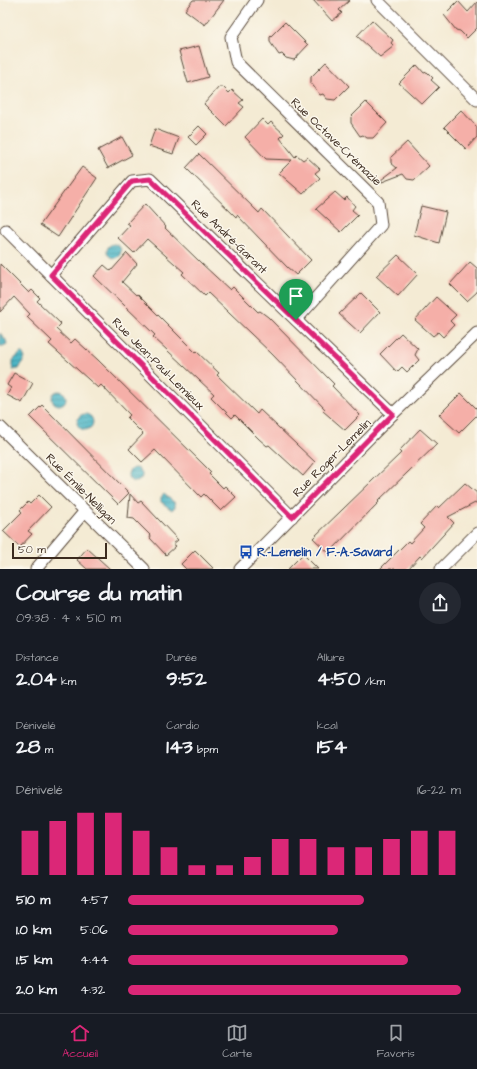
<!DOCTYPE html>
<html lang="fr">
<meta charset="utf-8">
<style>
:root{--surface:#171b24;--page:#242831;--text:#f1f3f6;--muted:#9ea1a6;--line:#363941;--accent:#db2777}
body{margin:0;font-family:"Architects Daughter",sans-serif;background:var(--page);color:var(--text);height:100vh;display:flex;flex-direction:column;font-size:15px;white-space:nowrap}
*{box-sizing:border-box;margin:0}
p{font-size:13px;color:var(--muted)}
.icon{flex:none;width:22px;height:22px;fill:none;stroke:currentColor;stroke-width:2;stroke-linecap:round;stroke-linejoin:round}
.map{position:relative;height:569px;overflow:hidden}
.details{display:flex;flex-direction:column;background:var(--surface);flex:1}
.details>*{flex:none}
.scale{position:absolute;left:12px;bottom:10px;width:95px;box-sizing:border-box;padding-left:4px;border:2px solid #3b2a1e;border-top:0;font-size:11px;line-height:14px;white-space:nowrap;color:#3b2a1e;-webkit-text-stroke:3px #fbf7ec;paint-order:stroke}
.pin{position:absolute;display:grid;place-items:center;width:34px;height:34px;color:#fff;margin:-41px -17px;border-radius:50% 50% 50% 0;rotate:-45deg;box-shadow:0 0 4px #0007}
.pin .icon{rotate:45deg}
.round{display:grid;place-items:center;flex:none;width:42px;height:42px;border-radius:21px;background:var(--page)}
.headline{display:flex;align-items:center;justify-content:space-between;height:68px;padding:0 16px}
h1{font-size:22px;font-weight:700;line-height:30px}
.figures{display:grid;grid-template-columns:repeat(3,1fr);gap:6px;height:68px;padding:4px 16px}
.figures div{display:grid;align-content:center}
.figures b{font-size:20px;font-weight:700}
.figures small{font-size:11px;font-weight:400}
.figures p{font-size:11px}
.chart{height:112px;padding:8px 16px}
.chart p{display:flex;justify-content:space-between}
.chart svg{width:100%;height:72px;margin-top:4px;stroke:var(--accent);stroke-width:6}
ul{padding:0 16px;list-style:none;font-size:13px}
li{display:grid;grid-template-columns:64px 48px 1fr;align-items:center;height:30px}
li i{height:10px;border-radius:5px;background:var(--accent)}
.dock{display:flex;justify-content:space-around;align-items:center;height:56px;border-top:1px solid var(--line);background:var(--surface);font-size:11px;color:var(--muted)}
.dock a{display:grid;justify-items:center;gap:2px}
.dock .on{color:var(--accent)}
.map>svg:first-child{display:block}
</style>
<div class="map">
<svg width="477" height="569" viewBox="0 0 477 569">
<defs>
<pattern id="water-rules" width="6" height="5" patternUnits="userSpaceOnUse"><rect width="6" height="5" fill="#49b5c6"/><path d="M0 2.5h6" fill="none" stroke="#3e93a0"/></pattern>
</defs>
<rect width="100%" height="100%" fill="#fbf7ec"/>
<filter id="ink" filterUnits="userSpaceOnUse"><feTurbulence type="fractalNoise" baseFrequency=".025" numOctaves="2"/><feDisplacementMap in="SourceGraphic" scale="8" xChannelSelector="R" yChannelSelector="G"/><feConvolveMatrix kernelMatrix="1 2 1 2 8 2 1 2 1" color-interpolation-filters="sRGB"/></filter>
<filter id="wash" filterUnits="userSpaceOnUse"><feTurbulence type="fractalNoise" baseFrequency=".012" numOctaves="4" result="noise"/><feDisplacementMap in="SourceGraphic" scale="16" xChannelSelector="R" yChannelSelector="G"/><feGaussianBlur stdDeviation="0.9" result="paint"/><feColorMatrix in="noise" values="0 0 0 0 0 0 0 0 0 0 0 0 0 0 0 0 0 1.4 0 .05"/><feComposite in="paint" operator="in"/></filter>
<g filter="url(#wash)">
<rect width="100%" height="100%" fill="#f4ebd4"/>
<!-- water -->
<g fill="url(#water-rules)" stroke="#427072">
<circle cx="114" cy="251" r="7"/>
<polygon points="0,333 6,340 7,344 3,346 0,346"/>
<polygon points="22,352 25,358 19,369 13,370 13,360"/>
<circle cx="59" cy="398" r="7"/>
<circle cx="85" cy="422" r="8"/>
<circle cx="135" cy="475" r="7"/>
<polygon points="164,494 175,503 175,507 172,510 161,502 161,497"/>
</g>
<g id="blocks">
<!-- building -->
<g fill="#f5afa8">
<polygon points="193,0 224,0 205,25 185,10"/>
<polygon points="313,0 350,0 339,10 342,13 332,21"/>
<polygon points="458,1 468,12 477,2 477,28 467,38 460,31 456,30 444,15"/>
<polygon points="372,20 393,40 391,43 394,46 380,57 357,36"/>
<polygon points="285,22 308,45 294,60 286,58 282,54 279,55 270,42 270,37"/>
<polygon points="199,46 208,77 188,83 179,51"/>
<polygon points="326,62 349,86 335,100 327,99 323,94 320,95 311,83 311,77"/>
<polygon points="417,65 424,73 427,72 433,78 431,80 439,87 422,104 399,83"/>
<polygon points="219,87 223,87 229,93 232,90 243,100 239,103 244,107 226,126 204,104"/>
<polygon points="366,102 387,123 373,138 367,138 363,135 360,136 351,123 351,117"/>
<polygon points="461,110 477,127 477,137 466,149 444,127"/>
<polygon points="262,119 268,125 271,122 284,134 280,138 295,157 297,155 303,160 307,157 320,169 315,173 320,178 303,194 279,173 292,160 266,159 245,137"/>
<polygon points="199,126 207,134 196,145 188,137"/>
<polygon points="155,129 179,138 173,154 149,146"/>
<polygon points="122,137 132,155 108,168 98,150"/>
<polygon points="407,142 429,166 414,180 407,179 403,174 382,182 381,180 397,168 391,163 391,157"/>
<polygon points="199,154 259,213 262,209 311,260 296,275 287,267 237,215 236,217 186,168"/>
<polygon points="82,167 97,178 58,237 40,225"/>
<polygon points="335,192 344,200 347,197 355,206 352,210 358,215 341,232 316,209"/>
<polygon points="145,204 166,227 165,228 201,263 230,290 233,287 258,312 260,311 268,317 334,384 332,386 360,415 345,430 323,411 325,409 272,354 208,293 205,296 182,274 184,272 147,239 134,253 118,238 130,225 127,223"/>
<polygon points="421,206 446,212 439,243 414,235"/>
<polygon points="127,253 137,264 122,282 136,295 137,294 195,352 196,351 219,373 217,375 257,414 260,410 315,462 303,476 269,445 267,446 259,439 235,415 232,418 211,397 214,394 153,337 155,335 94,276 104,265 111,271"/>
<polygon points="398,255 418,274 398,296 376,276"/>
<polygon points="470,262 477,268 477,292 467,301 450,284"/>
<polygon points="0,264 29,293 32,290 40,298 37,301 61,324 56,329 71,343 75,339 98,360 211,472 209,474 223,488 225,486 236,497 221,511 204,494 201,497 155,450 142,462 129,449 143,434 127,418 130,415 101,385 98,388 49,344 52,341 27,317 30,314 14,297 0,312"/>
<polygon points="361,293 380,312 360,333 339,314"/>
<polygon points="436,297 456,315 450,321 454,325 443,337 438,332 433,336 415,320"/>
<polygon points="401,333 418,349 415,355 419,360 407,372 402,367 397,372 380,354"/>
<polygon points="14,373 33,383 22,403 7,395 11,388 7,385"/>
<polygon points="461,393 477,409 477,415 459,433 439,415"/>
<polygon points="42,405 129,493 118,504 30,417"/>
<polygon points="420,429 437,444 378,501 379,502 329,553 313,538 401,453 399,451"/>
<polygon points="465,483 477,493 477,502 448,517 454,523 422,558 420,556 408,569 380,569 408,541 410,543 424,528 420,524 437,506 439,508"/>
<polygon points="130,494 138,503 141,501 178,540 173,544 176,546 166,555 150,538 151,536 134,519 128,518"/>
<polygon points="39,495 51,507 28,531 32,534 20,547 3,531 22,512 20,510 28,502 30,504"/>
<polygon points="87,548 110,569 87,569 77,560"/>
<polygon points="195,550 214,569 186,569 181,564"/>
<polygon points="303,554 318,569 288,569"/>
</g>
</g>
</g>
<g filter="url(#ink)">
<use href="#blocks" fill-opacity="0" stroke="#574739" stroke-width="1"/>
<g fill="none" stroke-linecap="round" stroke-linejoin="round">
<!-- minor casing -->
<g stroke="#574739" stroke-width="13">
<g id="minor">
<polyline points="257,0 231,37 236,62 378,202 381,225 296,320"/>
<polyline points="377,0 477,100"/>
<polyline points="6,230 292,517"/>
<polyline points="51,275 132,181 150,179 393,414"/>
<polyline points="0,427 144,569"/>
<polyline points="36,569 85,511"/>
<polyline points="240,569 393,414 477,333"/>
<polyline points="441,569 477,533"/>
</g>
</g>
<!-- minor -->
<use href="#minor" stroke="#fff" stroke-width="11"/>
</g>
</g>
<g fill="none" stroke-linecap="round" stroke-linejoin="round" filter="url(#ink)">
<!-- route casing -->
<g stroke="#fff" stroke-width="8">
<polygon id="route" points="150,179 393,414 292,517 51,275 132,181"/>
</g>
<!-- route -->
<use href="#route" stroke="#db2777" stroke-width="5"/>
</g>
<!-- icons -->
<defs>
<g id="bus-bare" transform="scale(1.08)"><path d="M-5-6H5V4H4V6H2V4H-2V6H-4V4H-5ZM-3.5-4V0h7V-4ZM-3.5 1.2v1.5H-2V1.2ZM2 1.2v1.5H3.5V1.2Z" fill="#1a4fb4" stroke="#fbf7ec" stroke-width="2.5" paint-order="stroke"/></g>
</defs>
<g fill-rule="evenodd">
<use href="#bus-bare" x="246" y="552"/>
</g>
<g text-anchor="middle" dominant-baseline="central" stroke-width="3" stroke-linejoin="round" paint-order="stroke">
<!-- street labels -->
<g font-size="12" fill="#3b2a1e" stroke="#fbf7ec">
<text transform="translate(336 142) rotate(44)">Rue Octave-Crémazie</text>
<text transform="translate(229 237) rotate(44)">Rue André-Garant</text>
<text transform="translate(158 364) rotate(45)">Rue Jean-Paul-Lemieux</text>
<text transform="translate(332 458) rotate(-45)">Rue Roger-Lemelin</text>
<text transform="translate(81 489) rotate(45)">Rue Émile-Nelligan</text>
</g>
<!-- transit labels -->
<g font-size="12" font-weight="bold" fill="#164399" stroke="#fbf7ec" text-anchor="start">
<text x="257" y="552">R.-Lemelin / F.-A.-Savard</text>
</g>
</g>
</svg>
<div class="scale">50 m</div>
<div class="pin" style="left:296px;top:320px;background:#1e9e55"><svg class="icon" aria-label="arrive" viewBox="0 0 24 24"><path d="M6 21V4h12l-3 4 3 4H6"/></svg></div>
</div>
<section class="details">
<div class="headline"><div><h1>Course du matin</h1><p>09:38 · 4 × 510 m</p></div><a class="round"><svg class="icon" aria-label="share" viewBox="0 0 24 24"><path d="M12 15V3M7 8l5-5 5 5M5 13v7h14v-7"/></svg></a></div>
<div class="figures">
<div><p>Distance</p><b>2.04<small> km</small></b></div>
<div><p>Durée</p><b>9:52</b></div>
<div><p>Allure</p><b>4:50<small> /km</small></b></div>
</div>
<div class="figures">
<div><p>Dénivelé</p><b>28<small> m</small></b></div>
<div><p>Cardio</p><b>143<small> bpm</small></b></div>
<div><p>kcal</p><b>154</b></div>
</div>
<div class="chart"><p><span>Dénivelé</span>16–22 m</p>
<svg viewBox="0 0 160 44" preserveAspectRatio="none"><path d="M5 44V17M15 44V11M25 44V6M35 44V6M45 44V17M55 44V27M65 44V38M75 44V38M85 44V33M95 44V22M105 44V22M115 44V27M125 44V27M135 44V22M145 44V17M155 44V17"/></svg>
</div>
<ul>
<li><b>510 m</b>4:57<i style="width:71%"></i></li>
<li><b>1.0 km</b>5:06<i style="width:63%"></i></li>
<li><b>1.5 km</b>4:44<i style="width:84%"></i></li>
<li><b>2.0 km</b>4:32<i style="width:100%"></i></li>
</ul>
</section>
<nav class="dock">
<a class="on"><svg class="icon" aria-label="home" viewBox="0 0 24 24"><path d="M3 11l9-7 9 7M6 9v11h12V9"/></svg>Accueil</a>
<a><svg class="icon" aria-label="map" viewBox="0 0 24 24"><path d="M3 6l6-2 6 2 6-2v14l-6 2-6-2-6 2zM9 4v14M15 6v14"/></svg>Carte</a>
<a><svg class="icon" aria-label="saved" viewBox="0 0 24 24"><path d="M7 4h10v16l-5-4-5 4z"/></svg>Favoris</a>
</nav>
